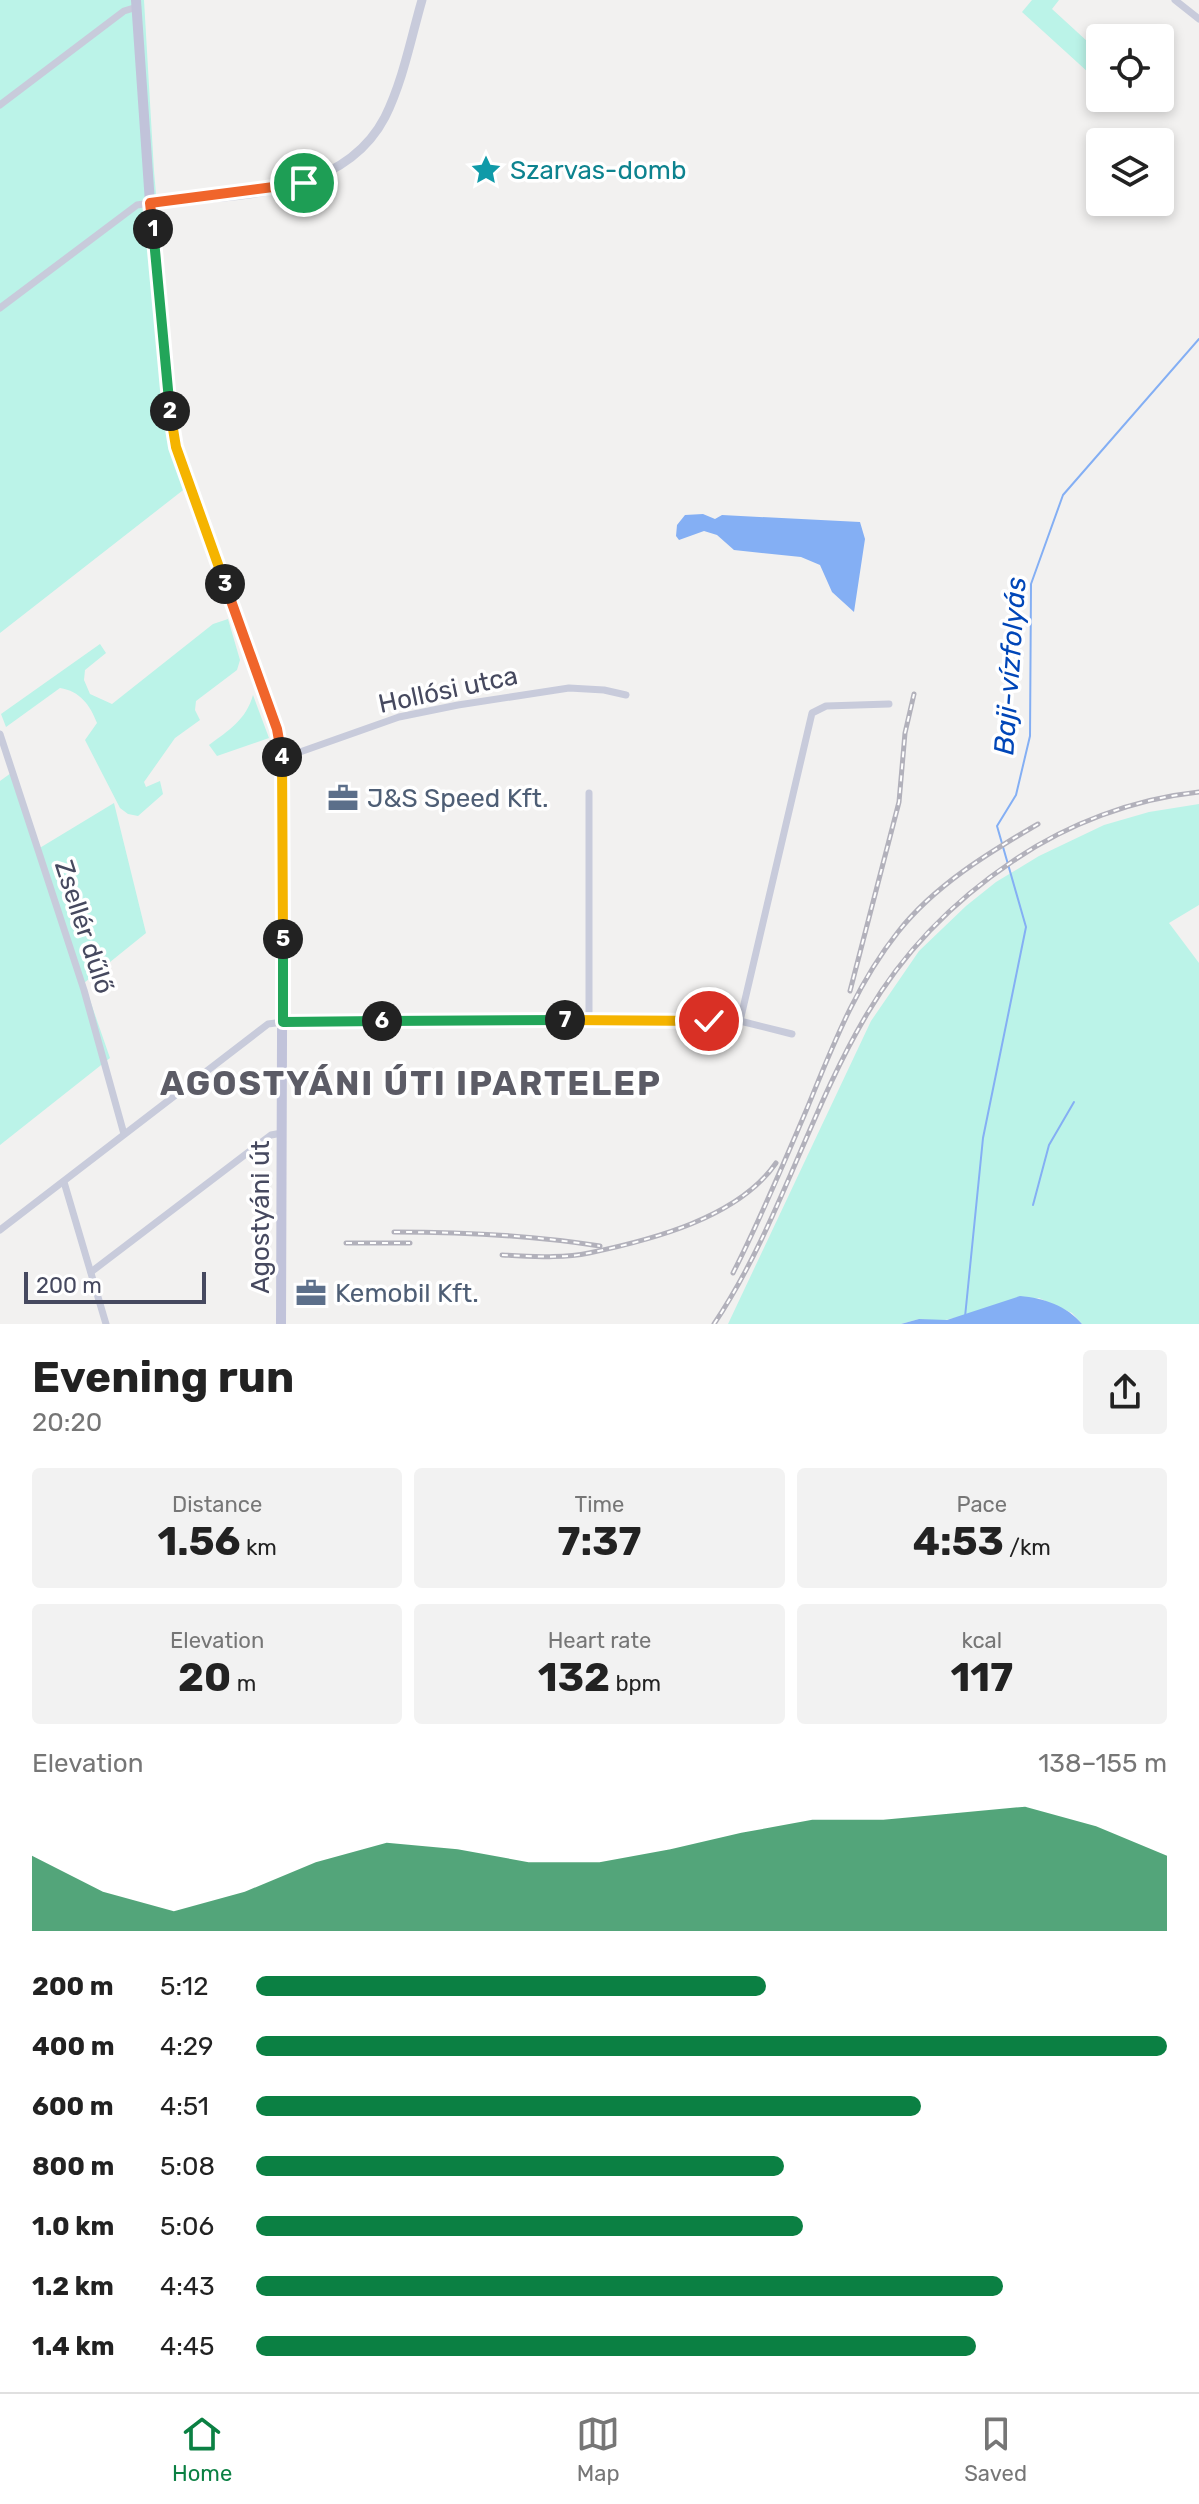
<!DOCTYPE html>
<meta charset="utf-8">
<style>
:root{--surface:#fff;--page:#f2f2f2;--text:#222;--muted:#767676;--line:#e0e0e0;--accent:#0b8043}
body{margin:0;font-family:Rubik,sans-serif;background:var(--page);color:var(--text);height:100vh;display:flex;flex-direction:column;font-size:30px;white-space:nowrap}
*{box-sizing:border-box;margin:0}
p{font-size:26px;color:var(--muted)}
.icon{flex:none;width:44px;height:44px;fill:none;stroke:currentColor;stroke-width:2;stroke-linecap:round;stroke-linejoin:round}
.map{position:relative;height:1324px;overflow:hidden}
.sheet{display:flex;flex-direction:column;background:var(--surface);flex:1}
.sheet>*{flex:none}
.buttons{position:absolute;left:1086px;top:24px;display:grid;gap:16px}
.buttons a{display:grid;place-items:center;width:88px;height:88px;border-radius:8px;background:var(--surface);box-shadow:0 4px 12px #0003;font-size:40px}
.scale{position:absolute;left:24px;bottom:20px;width:182px;box-sizing:border-box;padding-left:8px;border:4px solid #46495f;border-top:0;font-size:22px;line-height:28px;white-space:nowrap;color:#46495f;-webkit-text-stroke:6px #fff;paint-order:stroke}
.pin{position:absolute;display:grid;place-items:center;width:68px;height:68px;color:#fff;margin:-34px;border:4px solid #fff;border-radius:50%;box-shadow:0 2px 8px #0007}
.km{position:absolute;width:40px;height:40px;margin:-20px;border-radius:50%;background:#222;color:#fff;font-size:22px;line-height:40px;text-align:center}
.round{display:grid;place-items:center;flex:none;width:84px;height:84px;border-radius:8px;background:var(--page)}
.head{display:flex;align-items:center;justify-content:space-between;height:136px;padding:0 32px}
h1{font-size:44px;font-weight:700;line-height:60px}
.figures{display:grid;grid-template-columns:repeat(3,1fr);gap:12px;height:136px;padding:8px 32px}
.figures div{display:grid;align-content:center;border-radius:8px;background:var(--page);text-align:center}
.figures b{font-size:40px;font-weight:700}
.figures small{font-size:22px;font-weight:400}
.figures p{font-size:22px}
.chart{height:224px;padding:16px 32px}
.chart p{display:flex;justify-content:space-between}
.chart svg{width:100%;height:144px;margin-top:8px;fill:var(--accent);opacity:.7}
ul{padding:0 32px;list-style:none;font-size:26px}
li{display:grid;grid-template-columns:128px 96px 1fr;align-items:center;height:60px}
li i{height:20px;border-radius:10px;background:var(--accent)}
.dock{display:flex;justify-content:space-around;align-items:center;height:112px;border-top:2px solid var(--line);background:var(--surface);font-size:22px;color:var(--muted)}
.dock a{display:grid;justify-items:center;gap:4px}
.dock .current{color:var(--accent)}
.map>svg:first-child{display:block}
</style>
<div class="map">
<svg width="1199" height="1324" viewBox="0 0 1199 1324">
<rect width="100%" height="100%" fill="#f2f1f0"/>
<!-- green -->
<g fill="#bbf3e8">
<polygon points="0,0 144,0 154,171 176,425 196,480 0,633"/>
<polygon points="1032,0 1059,0 1052,9 1100,53 1100,83 1022,12"/>
<path d="M228 619 240 660 237 670 196 701 195 710 200 720 175 738 144 782 146 787 160 781 163 794 138 816 128 814 120 808 85 740 97 723C90 705 80 691 60 688L6 727 1 714 100 644 106 653 85 670 84 680 90 694 112 704 213 624Z"/>
<path d="M253 695 269 738 217 756 209 745C229 730 246 720 253 695Z"/>
<polygon points="11,773 38,849 114,803 146,933 84,983 110,1058 0,1145 0,781"/>
<polygon points="1199,804 1199,905 1169,923 1199,963 1199,1324 1082,1324 1072,1313 1039,1298 941,1321 919,1319 901,1324 728,1324 871,1021 919,951 966,906 996,882 1039,856 1104,825 1149,812"/>
</g>
<!-- water -->
<g fill="#84aff4">
<polygon points="703,514 715,519 722,515 860,522 865,539 854,612 832,592 820,565 801,557 734,550 717,535 704,531 679,540 676,536 677,525 685,515"/>
<path d="M1020 1296C1044 1298 1067 1306 1082 1324H901L919 1319 947 1320Z"/>
</g>
<g fill="none" stroke-linecap="round" stroke-linejoin="round">
<!-- stream -->
<g stroke="#84aff4" stroke-width="2">
<polyline points="1033,1205 1049,1145 1074,1102"/>
<polyline points="965,1317 983,1138 1026,927 997,826 1016,795 1030,736 1031,584 1063,495 1199,339"/>
</g>
<!-- minor -->
<g stroke="#c8cbdb" stroke-width="7">
<polyline points="1175,0 1199,19"/>
<polyline points="0,105 124,11 137,7"/>
<polyline points="0,308 137,205 150,203"/>
<polyline points="0,734 84,990 124,1134"/>
<polyline points="283,758 399,717 458,705 569,688 604,690 626,695"/>
<polyline points="589,1020 589,793"/>
<polyline points="740,1021 812,713 826,706 889,704"/>
<polyline points="64,1182 106,1324"/>
<polyline points="0,1230 268,1024 283,1022 740,1021 792,1034"/>
<polyline points="91,1272 271,1135 282,1133"/>
</g>
<!-- tertiary -->
<path stroke="#c8cbdb" stroke-width="9" d="M150 203C230 195 342 200 385 117 403 81 411 38 422 0"/>
<!-- secondary -->
<polyline stroke="#c1c3da" stroke-width="10" points="136,0 150,203 174,438 277,729 283,758 281,1324"/>
<!-- rail casing -->
<g stroke="#b2b1bb" stroke-width="5">
<g id="rail">
<polyline points="850,991 899,802 905,733 914,694"/>
<path d="M394 1232C464 1232 531 1235 600 1246"/>
<polyline points="346,1243 410,1243"/>
<path d="M502 1255C530 1256 561 1259 589 1253 651 1240 738 1218 776 1163"/>
<path d="M733 1273C760 1220 783 1165 806 1111 832 1048 855 986 898 932 934 886 988 853 1038 824"/>
<path d="M714 1324C779 1227 808 1113 867 1014 904 951 952 902 1013 861 1067 824 1133 799 1199 792"/>
</g>
</g>
<!-- rail -->
<use href="#rail" stroke="#fff" stroke-width="2" stroke-dasharray="6" stroke-linecap="butt"/>
</g>
<g fill="none" stroke-linecap="round" stroke-linejoin="round">
<!-- split-1 casing -->
<g stroke="#fff" stroke-width="16">
<polyline id="split-1" points="153,229 150,203 304,183"/>
</g>
<!-- split-2 casing -->
<g stroke="#fff" stroke-width="16">
<polyline id="split-2" points="153,229 170,411"/>
</g>
<!-- split-3 casing -->
<g stroke="#fff" stroke-width="16">
<polyline id="split-3" points="170,411 176,447 225,584"/>
</g>
<!-- split-4 casing -->
<g stroke="#fff" stroke-width="16">
<polyline id="split-4" points="225,584 277,729 282,757"/>
</g>
<!-- split-5 casing -->
<g stroke="#fff" stroke-width="16">
<polyline id="split-5" points="282,757 283,939"/>
</g>
<!-- split-6 casing -->
<g stroke="#fff" stroke-width="16">
<polyline id="split-6" points="283,939 283,1022 382,1021"/>
</g>
<!-- split-7 casing -->
<g stroke="#fff" stroke-width="16">
<polyline id="split-7" points="382,1021 565,1020"/>
</g>
<!-- split-8 casing -->
<g stroke="#fff" stroke-width="16">
<polyline id="split-8" points="565,1020 709,1021"/>
</g>
<!-- split-1 -->
<use href="#split-1" stroke="#f0652b" stroke-width="10"/>
<!-- split-2 -->
<use href="#split-2" stroke="#22a559" stroke-width="10"/>
<!-- split-3 -->
<use href="#split-3" stroke="#f5b400" stroke-width="10"/>
<!-- split-4 -->
<use href="#split-4" stroke="#f0652b" stroke-width="10"/>
<!-- split-5 -->
<use href="#split-5" stroke="#f5b400" stroke-width="10"/>
<!-- split-6 -->
<use href="#split-6" stroke="#22a559" stroke-width="10"/>
<!-- split-7 -->
<use href="#split-7" stroke="#22a559" stroke-width="10"/>
<!-- split-8 -->
<use href="#split-8" stroke="#f5b400" stroke-width="10"/>
</g>
<!-- icons -->
<defs>
<g id="sight-bare" transform="scale(2.4)"><path d="M0-6L1.8-2.2L6-1.7L2.9 1.2L3.7 5.4L0 3.3L-3.7 5.4L-2.9 1.2L-6-1.7L-1.8-2.2Z" fill="#0f9aa8" stroke="#fff" stroke-width="2.5" paint-order="stroke"/></g>
<g id="office-bare" transform="scale(2.4)"><path d="M-6-3h4V-5.5h4V-3h4V5H-6ZM-1-4.5V-3h2v-1.5ZM-6 0V1H6V0Z" fill="#5c6f8a" stroke="#fff" stroke-width="2.5" paint-order="stroke"/></g>
</defs>
<g fill-rule="evenodd">
<use href="#sight-bare" x="486" y="170"/>
<use href="#office-bare" x="343" y="798"/>
<use href="#office-bare" x="311" y="1293"/>
</g>
<g text-anchor="middle" dominant-baseline="central" stroke-width="7" stroke-linejoin="round" paint-order="stroke">
<!-- culture labels -->
<g font-size="26" fill="#0d838f" stroke="#fff" text-anchor="start">
<text x="510" y="170">Szarvas-domb</text>
</g>
<!-- street labels -->
<g font-size="26" fill="#46495f" stroke="#fff">
<text transform="translate(448 690) rotate(-12)">Hollósi utca</text>
<text transform="translate(84 927) rotate(72)">Zsellér dűlő</text>
<text transform="translate(260 1217) rotate(-90)">Agostyáni út</text>
</g>
<!-- service labels -->
<g font-size="26" fill="#4e5e75" stroke="#fff" text-anchor="start">
<text x="367" y="798">J&amp;S Speed Kft.</text>
<text x="335" y="1293">Kemobil Kft.</text>
</g>
<!-- water labels -->
<g font-size="28" font-style="italic" fill="#0046b8" stroke="#fff">
<text transform="translate(1010 666) rotate(-86)">Baji-vízfolyás</text>
</g>
<!-- district labels -->
<g font-size="34" font-weight="bold" letter-spacing="2" fill="#5c5c66" stroke="#fff">
<text x="411" y="1083">AGOSTYÁNI ÚTI IPARTELEP</text>
</g>
</g>
</svg>
<div class="buttons">
<a><svg class="icon" aria-label="locate" viewBox="0 0 24 24"><circle cx="12" cy="12" r="6"/><path d="M12 2v4M12 18v4M2 12h4M18 12h4"/></svg></a>
<a><svg class="icon" aria-label="layers" viewBox="0 0 24 24"><path d="M12 4l9 5-9 5-9-5zM3 14l9 5 9-5"/></svg></a>
</div>
<div class="scale">200 m</div>
<div class="pin" style="left:304px;top:183px;background:#1e9e55"><svg class="icon" aria-label="arrive" viewBox="0 0 24 24"><path d="M6 21V4h12l-3 4 3 4H6"/></svg></div>
<div class="pin" style="left:709px;top:1021px;background:#d93025"><svg class="icon" aria-label="check" viewBox="0 0 24 24"><path d="M5 12l5 5 9-10"/></svg></div>
<b class="km" style="left:153px;top:229px">1</b>
<b class="km" style="left:170px;top:411px">2</b>
<b class="km" style="left:225px;top:584px">3</b>
<b class="km" style="left:282px;top:757px">4</b>
<b class="km" style="left:283px;top:939px">5</b>
<b class="km" style="left:382px;top:1021px">6</b>
<b class="km" style="left:565px;top:1020px">7</b>
</div>
<section class="sheet">
<div class="head"><div><h1>Evening run</h1><p>20:20</p></div><a class="round"><svg class="icon" aria-label="share" viewBox="0 0 24 24"><path d="M12 15V3M7 8l5-5 5 5M5 13v7h14v-7"/></svg></a></div>
<div class="figures">
<div><p>Distance</p><b>1.56<small> km</small></b></div>
<div><p>Time</p><b>7:37</b></div>
<div><p>Pace</p><b>4:53<small> /km</small></b></div>
</div>
<div class="figures">
<div><p>Elevation</p><b>20<small> m</small></b></div>
<div><p>Heart rate</p><b>132<small> bpm</small></b></div>
<div><p>kcal</p><b>117</b></div>
</div>
<div class="chart"><p><span>Elevation</span>138–155 m</p>
<svg viewBox="0 0 160 44" preserveAspectRatio="none"><path d="M0 44V21L10 32L20 38L30 32L40 23L50 17L60 19L70 23L80 23L90 19L100 14L110 10L120 10L130 8L140 6L150 12L160 21V44z"/></svg>
</div>
<ul>
<li><b>200 m</b>5:12<i style="width:56%"></i></li>
<li><b>400 m</b>4:29<i style="width:100%"></i></li>
<li><b>600 m</b>4:51<i style="width:73%"></i></li>
<li><b>800 m</b>5:08<i style="width:58%"></i></li>
<li><b>1.0 km</b>5:06<i style="width:60%"></i></li>
<li><b>1.2 km</b>4:43<i style="width:82%"></i></li>
<li><b>1.4 km</b>4:45<i style="width:79%"></i></li>
</ul>
</section>
<nav class="dock">
<a class="current"><svg class="icon" aria-label="home" viewBox="0 0 24 24"><path d="M3 11l9-7 9 7M6 9v11h12V9"/></svg>Home</a>
<a><svg class="icon" aria-label="map" viewBox="0 0 24 24"><path d="M3 6l6-2 6 2 6-2v14l-6 2-6-2-6 2zM9 4v14M15 6v14"/></svg>Map</a>
<a><svg class="icon" aria-label="saved" viewBox="0 0 24 24"><path d="M7 4h10v16l-5-4-5 4z"/></svg>Saved</a>
</nav>
